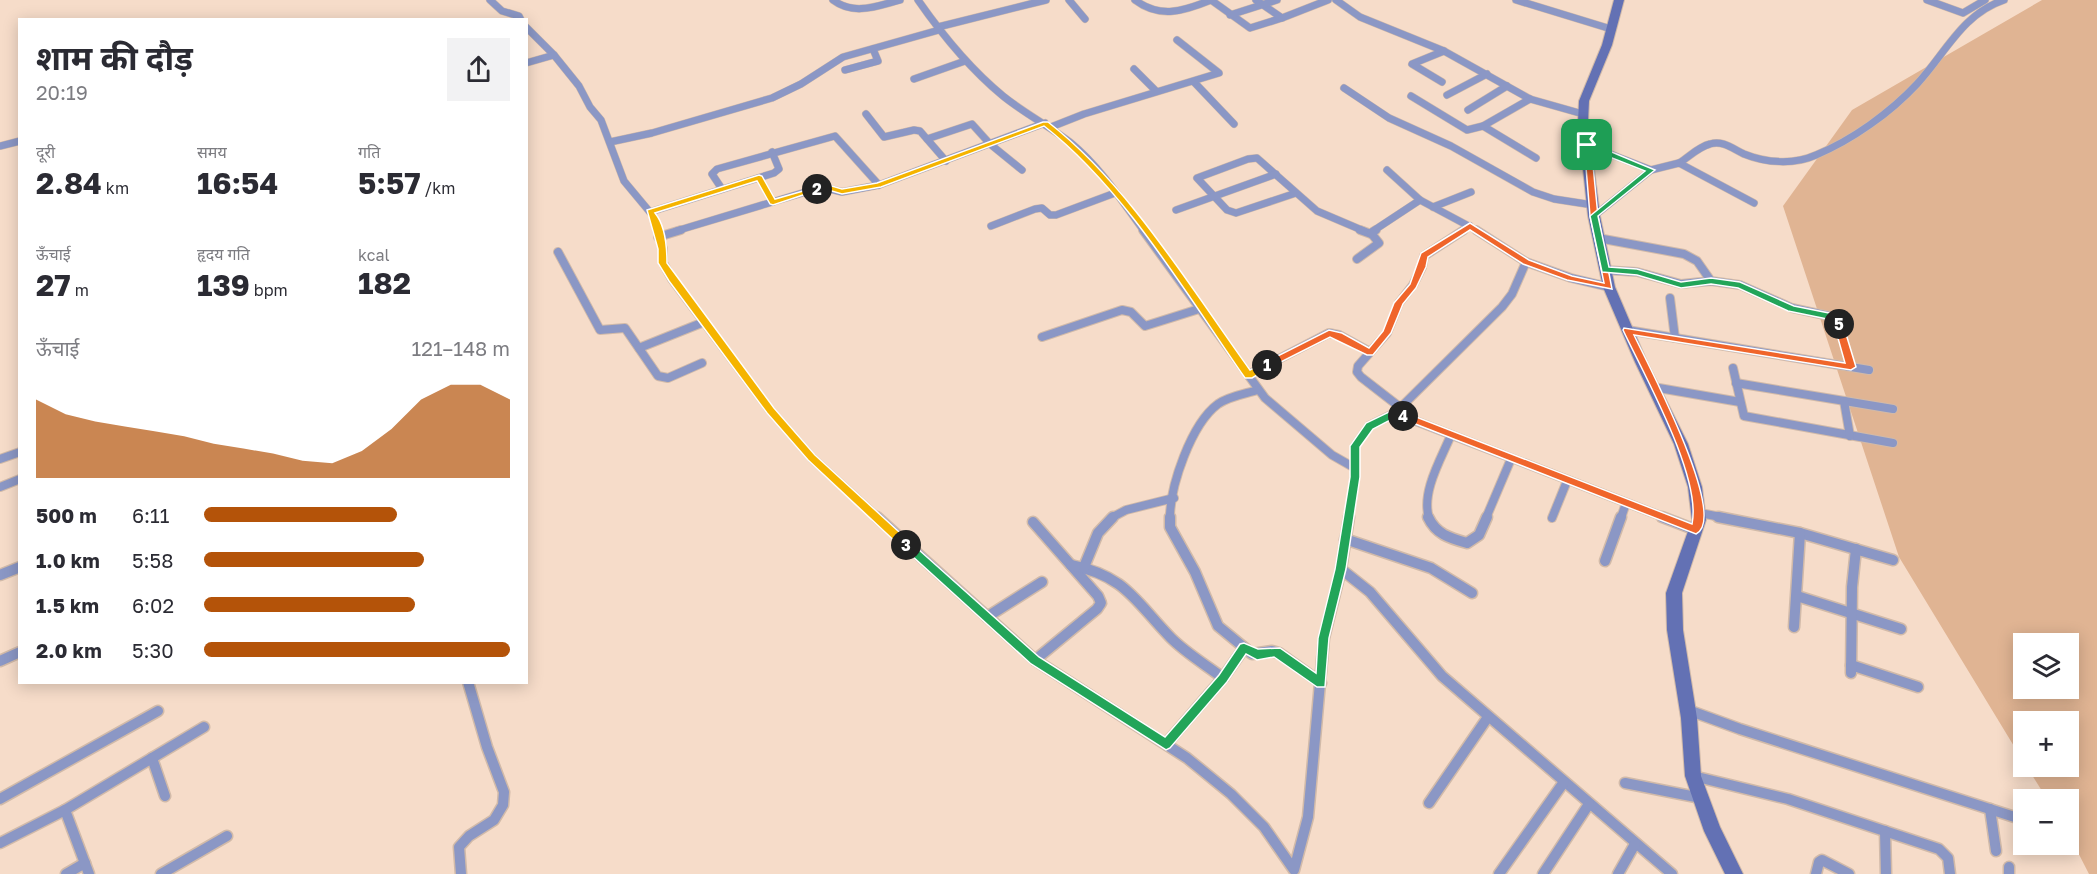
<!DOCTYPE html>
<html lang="hi">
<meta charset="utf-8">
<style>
:root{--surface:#fff;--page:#f2f2f3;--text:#2b2b33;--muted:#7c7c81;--accent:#b45309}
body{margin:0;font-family:"Golos Text","Noto Sans Devanagari",sans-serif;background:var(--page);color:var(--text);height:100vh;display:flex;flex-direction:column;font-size:22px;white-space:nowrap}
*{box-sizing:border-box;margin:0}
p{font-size:20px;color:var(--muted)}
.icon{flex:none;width:33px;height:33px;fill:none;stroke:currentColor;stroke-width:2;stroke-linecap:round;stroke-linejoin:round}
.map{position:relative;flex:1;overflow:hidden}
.details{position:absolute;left:18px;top:18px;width:510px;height:666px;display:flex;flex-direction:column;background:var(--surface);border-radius:0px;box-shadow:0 3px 15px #0003}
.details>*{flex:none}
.tools{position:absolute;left:2013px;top:633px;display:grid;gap:12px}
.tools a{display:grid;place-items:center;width:66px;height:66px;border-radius:0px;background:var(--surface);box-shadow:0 3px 15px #0003;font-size:30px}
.pin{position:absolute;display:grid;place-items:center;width:51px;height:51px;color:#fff;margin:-26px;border-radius:12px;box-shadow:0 3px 9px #0006}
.km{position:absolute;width:30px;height:30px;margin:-15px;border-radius:50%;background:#222;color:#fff;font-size:16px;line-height:30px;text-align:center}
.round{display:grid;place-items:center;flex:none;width:63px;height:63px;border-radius:0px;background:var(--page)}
.headline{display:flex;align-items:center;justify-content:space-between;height:102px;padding:0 18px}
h1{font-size:33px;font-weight:700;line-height:45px}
.figures{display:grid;grid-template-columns:repeat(3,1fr);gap:9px;height:102px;padding:6px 18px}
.figures div{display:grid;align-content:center}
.figures b{font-size:30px;font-weight:700}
.figures small{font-size:16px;font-weight:400}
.figures p{font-size:16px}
.chart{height:168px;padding:12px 18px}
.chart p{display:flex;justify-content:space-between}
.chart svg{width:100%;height:108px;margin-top:6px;fill:var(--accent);opacity:.7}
ul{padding:0 18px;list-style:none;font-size:20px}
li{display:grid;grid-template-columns:96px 72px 1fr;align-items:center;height:45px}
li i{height:15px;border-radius:8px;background:var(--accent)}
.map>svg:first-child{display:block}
</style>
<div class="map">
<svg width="2097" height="874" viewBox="0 0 2097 874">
<rect width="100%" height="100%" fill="#f6dcc9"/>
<!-- green -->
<path fill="#e0b493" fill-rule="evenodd" d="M2042 0H2097V874H2089L2069 835 2068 800 2047 799 2027 767 2068 766V722H2024L2023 761 1899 557 1783 206 1852 110ZM2024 644H2068V688H2024Z"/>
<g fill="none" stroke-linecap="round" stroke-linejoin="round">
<!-- street-far2 casing -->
<g stroke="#d1baa9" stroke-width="8">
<g id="street-far2">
<polyline points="490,0 502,11 519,16 521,20"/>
<path d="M833 0C854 16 877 6 900 0"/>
<path d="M918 0C943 36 969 68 1003 96 1024 113 1049 126 1071 143 1100 167 1122 201 1144 231"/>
<polyline points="1069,0 1085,19"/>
<path d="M1135 0C1160 19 1184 11 1211 0"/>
<polyline points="1211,0 1250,28 1282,18"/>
<polyline points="1256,0 1282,18 1328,0"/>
<polyline points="1336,0 1360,17 1444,51 1530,99 1583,114"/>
<polyline points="1516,0 1611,29"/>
<polyline points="1927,0 1963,13 1985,0"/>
<polyline points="1230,15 1277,0"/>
<polyline points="526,27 554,55 579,86 590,107 601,120 624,181 654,217 657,231"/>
<polyline points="938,27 1046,0"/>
<polyline points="526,63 554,55"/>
<polyline points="1134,69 1156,91"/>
<polyline points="845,70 878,61 873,49"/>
<polyline points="914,79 965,61"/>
<polyline points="1194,82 1234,124"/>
<polyline points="1442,82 1412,64 1444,51"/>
<polyline points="1344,88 1389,118 1451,146 1533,192 1554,199 1593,205"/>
<polyline points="1447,95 1487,74"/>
<polyline points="1411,96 1467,130 1483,126"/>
<polyline points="1530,99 1483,126 1536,158"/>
<polyline points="1468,110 1507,86"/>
<polyline points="866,114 884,137 914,130 920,131 946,161"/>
<polyline points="1051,127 1084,114 1219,73 1177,40"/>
<polyline points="927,139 972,124 990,144 1022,170"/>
<polyline points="610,142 652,133 772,98 801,84 843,57 939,30"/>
<polyline points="1587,145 1651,170 1594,216"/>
<polyline points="0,146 20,141"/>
<path d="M1679 163C1689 157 1698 147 1710 144 1723 140 1733 149 1744 154 1766 163 1794 165 1816 155 1852 140 1890 113 1917 84 1945 54 1962 14 2004 0"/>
<polyline points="1387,170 1420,200 1478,231"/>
<polyline points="1651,170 1679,163 1754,203"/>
<polyline points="759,178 773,202"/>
<polyline points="722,189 712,174 717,169 835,136 879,185"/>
<polyline points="1296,193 1236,213 1227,210 1197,178 1248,159 1257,158 1317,211 1364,231"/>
<polyline points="1433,207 1471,192"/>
<polyline points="1176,210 1276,174"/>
<polyline points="650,212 774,173 779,169 772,152"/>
<polyline points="991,226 1035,209 1042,208 1050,215 1056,215 1115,193"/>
<polyline points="676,231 822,187 842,192 879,185 1045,123"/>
<polyline points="1373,231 1420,200"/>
<polyline points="1462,231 1470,226"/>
</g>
</g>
<!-- street-far1 casing -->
<g stroke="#d1baa9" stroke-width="10">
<g id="street-far1">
<polyline points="657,230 663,249 663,263 672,279 770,410 812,458 878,518"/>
<polyline points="1143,230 1265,398 1332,455 1353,467"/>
<polyline points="1360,230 1371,234"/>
<polyline points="1476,230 1526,262 1571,278 1609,287"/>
<polyline points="658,237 681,230"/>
<polyline points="1598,238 1684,254 1697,261 1711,281"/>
<polyline points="558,252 600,330 625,328 658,376 668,378 702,363"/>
<polyline points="1357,259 1379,243 1371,233 1376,230"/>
<polyline points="1605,270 1637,272 1681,284 1711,281 1740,285 1792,308 1829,316 1838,321 1851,367"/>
<polyline points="1670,298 1675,338"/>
<polyline points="1627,330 1869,370"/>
<polyline points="1042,337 1122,310 1131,312 1145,326 1199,309"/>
<polyline points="639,348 704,322"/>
<polyline points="1733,368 1744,416 1893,443"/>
<polyline points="1248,375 1329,333 1339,335 1370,352"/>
<polyline points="1736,383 1893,409"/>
<polyline points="1653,387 1740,402"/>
<polyline points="1844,401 1850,436"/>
<polyline points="1401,408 1361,377 1357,372 1358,366 1387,333 1399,303 1413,285 1422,267 1424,256 1464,230"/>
<polyline points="1397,411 1502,307 1512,294 1526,262"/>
<polyline points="0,459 20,452"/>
<polyline points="0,487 20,479"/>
<polyline points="1700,513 1726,518"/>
<polyline points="1111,518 1126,510 1174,498"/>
<path d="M1170 518C1170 486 1191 424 1218 404 1230 396 1245 394 1258 390"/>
<polyline points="1349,518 1355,477 1355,446 1369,426 1395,413 1666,518"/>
<path d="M1429 518C1421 492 1441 459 1451 435"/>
<polyline points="1486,518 1511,459"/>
<polyline points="1552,518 1567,481"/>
<polyline points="1621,518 1626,503"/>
</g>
</g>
<!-- street casing -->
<g stroke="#d1baa9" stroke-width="13">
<g id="street">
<polyline points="877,517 1035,660 1187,758 1231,794 1264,827 1294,870 1308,817 1324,638 1341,569 1349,517"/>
<polyline points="1170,517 1170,527 1195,572 1218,626 1252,654 1272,651 1279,653 1321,683"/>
<path d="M1428 517C1436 534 1449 538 1467 543L1479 535 1487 517"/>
<polyline points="1662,517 1696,530"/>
<polyline points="1718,517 1800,533 1893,560"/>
<polyline points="1033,522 1098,596 1101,603 1097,609 1035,660"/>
<polyline points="1345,539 1431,568 1472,593"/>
<polyline points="1605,561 1621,517"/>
<path d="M1071 565C1126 576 1135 601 1171 638 1186 653 1206 665 1223 678"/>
<polyline points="1084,567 1098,533 1113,517"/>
<polyline points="1341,569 1370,592 1442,676 1672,874"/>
<polyline points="0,575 20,567"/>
<polyline points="1797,596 1901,629"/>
<polyline points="987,617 1042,582"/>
<polyline points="1794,627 1800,533"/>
<polyline points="0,661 20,652"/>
<polyline points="1851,665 1918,687"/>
<polyline points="1851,673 1852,587 1856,549"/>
<polyline points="1688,710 1740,729 2024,820"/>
<polyline points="1166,744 1223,678 1244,648"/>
<polyline points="152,758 165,796"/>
<polyline points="1693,776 1788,799 1939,849 1948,858 1950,874"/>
<polyline points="1625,783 1701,798"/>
<polyline points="0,799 158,711"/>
<polyline points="1429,803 1488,717"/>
<polyline points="1990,809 1996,851"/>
<polyline points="1885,831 1886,874"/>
<polyline points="0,843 65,810"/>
<polyline points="2009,867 2009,874"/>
<polyline points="66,874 85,863"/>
<polyline points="89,874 65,810 204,727"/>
<polyline points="161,874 227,836"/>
<polyline points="461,874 459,847 469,836 494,820 503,805 504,792 487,747 468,682"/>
<polyline points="1499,874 1564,782"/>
<polyline points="1543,874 1589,804"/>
<polyline points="1618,874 1635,844"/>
<polyline points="1816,874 1819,862 1822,860 1849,874"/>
</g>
</g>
<!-- secondary casing -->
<g stroke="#d1baa9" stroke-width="2">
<polygon id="secondary" points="1614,0 1624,0 1612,45 1589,101 1588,122 1600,216 1615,287 1647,362 1688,444 1702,487 1706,520 1682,593 1683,630 1697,718 1701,776 1720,827 1743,874 1725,874 1704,831 1685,776 1681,718 1667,630 1666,593 1692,520 1688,487 1674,444 1635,362 1603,287 1588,216 1578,122 1579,101 1602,45"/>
</g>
<!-- street-far2 -->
<use href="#street-far2" stroke="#8b97c5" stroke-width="7"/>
<!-- street-far1 -->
<use href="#street-far1" stroke="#8b97c5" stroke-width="8"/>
<!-- street -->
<use href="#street" stroke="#8b97c5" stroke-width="10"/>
<!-- secondary -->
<use href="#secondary" fill="#6371b4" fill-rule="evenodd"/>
</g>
<!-- split-1 -->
<polygon fill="#f0652b" stroke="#fff" stroke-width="1.5" points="1584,143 1591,145 1598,216 1612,289 1567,280 1523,264 1470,230 1428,257 1426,267 1416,288 1403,304 1391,333 1373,355 1367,355 1330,337 1271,367 1264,367 1264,363 1329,330 1342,333 1369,348 1383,331 1394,303 1410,284 1421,253 1470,223 1529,260 1572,276 1604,283 1590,216"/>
<!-- split-2 -->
<path fill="#f5b400" stroke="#fff" stroke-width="1.5" d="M1043 122H1048C1129 185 1190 287 1250 370L1267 362 1272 365 1271 367 1252 378H1245C1187 295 1124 188 1044 126L881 187 842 194 825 189 817 192 813 189 825 184 842 189 877 183Z"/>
<!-- split-3 -->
<path fill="#f5b400" stroke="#fff" stroke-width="1.5" d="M759 175 762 176 775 199 817 187 821 189 773 205 770 204 757 181 655 213C665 225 667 247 667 263L774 408 815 455 909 541V548H902L808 460 767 413 669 281 658 263V249L647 210Z"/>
<!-- split-4 -->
<polygon fill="#22a559" stroke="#fff" stroke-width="1.5" points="1395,409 1406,413 1406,418 1396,417 1373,429 1360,447 1360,477 1346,569 1329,638 1325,687 1317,687 1274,657 1257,660 1246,654 1227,682 1170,748 1166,750 1031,664 900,545 902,541 909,541 1039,657 1165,737 1219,675 1240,644 1244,643 1258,649 1280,648 1316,673 1318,638 1335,569 1350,477 1350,446 1366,423"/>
<!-- split-5 -->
<path fill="#f0652b" stroke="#fff" stroke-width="1.5" d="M1839 321 1843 324 1856 367 1851 370 1634 335C1646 361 1730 518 1696 534L1400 418 1398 416 1400 413H1406L1692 524C1702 477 1644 375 1623 330L1624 328 1845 363 1834 324Z"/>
<!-- split-6 -->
<polygon fill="#22a559" stroke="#fff" stroke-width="1.5" points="1584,143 1590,143 1655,170 1598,216 1609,267 1637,269 1681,282 1711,278 1740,282 1794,306 1829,313 1841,318 1842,326 1836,326 1827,319 1788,311 1738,288 1711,284 1681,288 1637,275 1602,272 1590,216 1645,171 1584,147"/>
</svg>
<div class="tools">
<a><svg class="icon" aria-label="layers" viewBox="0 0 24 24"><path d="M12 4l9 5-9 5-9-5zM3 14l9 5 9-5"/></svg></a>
<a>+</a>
<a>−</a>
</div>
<div class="pin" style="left:1587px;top:145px;background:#1e9e55"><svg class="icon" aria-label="arrive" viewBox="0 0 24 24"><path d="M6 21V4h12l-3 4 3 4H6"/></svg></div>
<b class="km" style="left:1267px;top:365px">1</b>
<b class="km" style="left:817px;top:189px">2</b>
<b class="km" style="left:906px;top:545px">3</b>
<b class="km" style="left:1403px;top:416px">4</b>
<b class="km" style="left:1839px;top:324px">5</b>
<section class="details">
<div class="headline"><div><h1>शाम की दौड़</h1><p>20:19</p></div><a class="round"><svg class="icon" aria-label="share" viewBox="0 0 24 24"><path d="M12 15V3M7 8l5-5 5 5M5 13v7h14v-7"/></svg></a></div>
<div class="figures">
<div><p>दूरी</p><b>2.84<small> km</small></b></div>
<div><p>समय</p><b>16:54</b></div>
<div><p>गति</p><b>5:57<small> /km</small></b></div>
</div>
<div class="figures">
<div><p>ऊँचाई</p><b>27<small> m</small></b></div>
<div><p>हृदय गति</p><b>139<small> bpm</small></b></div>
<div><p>kcal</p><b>182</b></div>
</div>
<div class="chart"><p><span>ऊँचाई</span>121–148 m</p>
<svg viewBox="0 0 160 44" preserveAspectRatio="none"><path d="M0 44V12L10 18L20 21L30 23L40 25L50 27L60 30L70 32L80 34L90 37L100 38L110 33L120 24L130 12L140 6L150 6L160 12V44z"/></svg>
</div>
<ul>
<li><b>500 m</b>6:11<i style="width:63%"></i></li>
<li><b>1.0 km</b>5:58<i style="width:72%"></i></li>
<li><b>1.5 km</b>6:02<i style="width:69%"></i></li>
<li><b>2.0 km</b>5:30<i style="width:100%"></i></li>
</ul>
</section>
</div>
